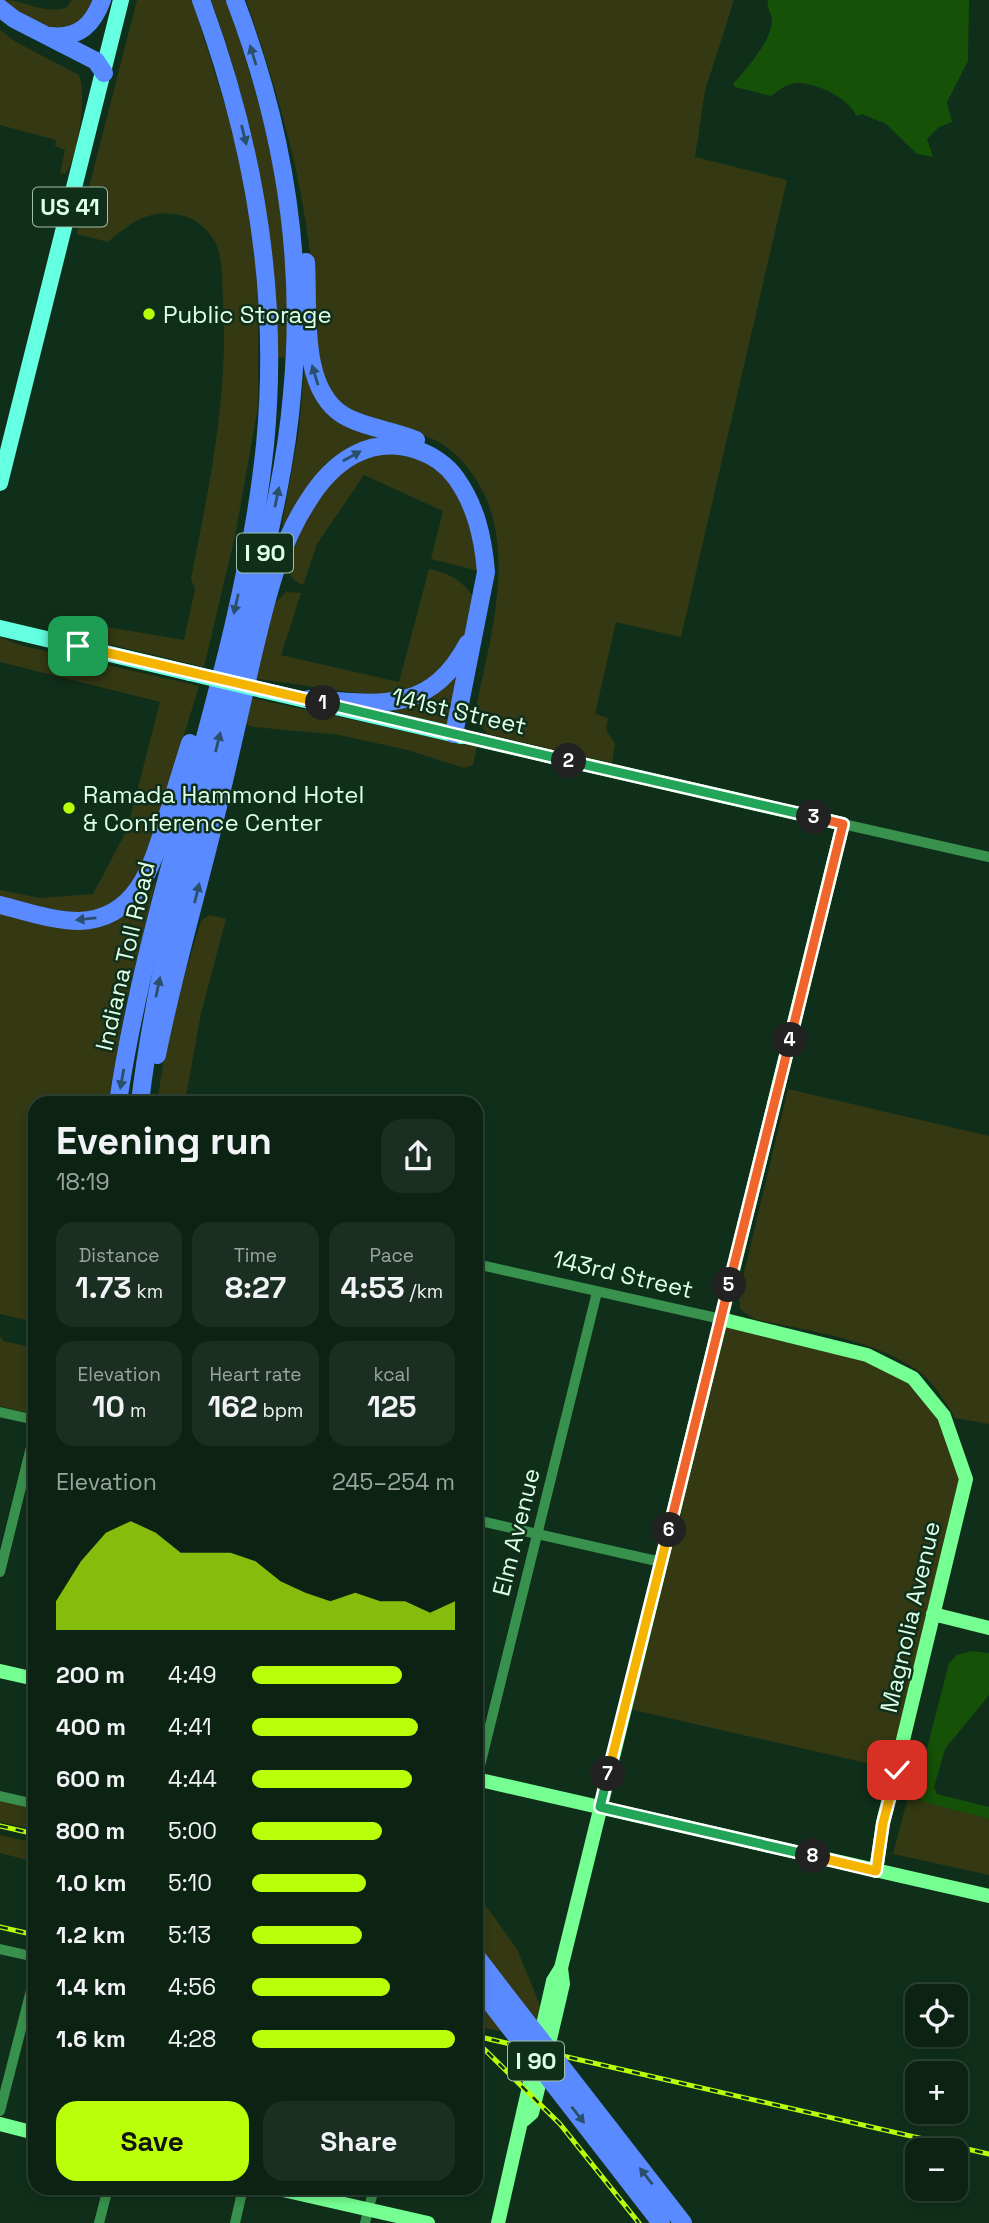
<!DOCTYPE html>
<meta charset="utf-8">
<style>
:root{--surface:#0c2314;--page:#1a2f22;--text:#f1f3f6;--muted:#9aa4a0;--line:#2c4034;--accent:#baff0a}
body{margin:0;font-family:"Space Grotesk",sans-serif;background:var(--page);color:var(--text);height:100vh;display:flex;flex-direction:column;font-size:26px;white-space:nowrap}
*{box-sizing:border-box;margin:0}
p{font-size:23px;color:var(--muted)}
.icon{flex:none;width:38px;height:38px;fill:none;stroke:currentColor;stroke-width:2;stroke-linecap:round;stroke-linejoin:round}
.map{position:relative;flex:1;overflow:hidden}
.drawer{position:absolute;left:28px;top:1096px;width:455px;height:1099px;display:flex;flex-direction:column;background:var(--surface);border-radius:21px;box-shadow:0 4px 10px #0003,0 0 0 2px var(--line)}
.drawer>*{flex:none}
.tools{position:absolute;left:905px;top:1984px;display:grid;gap:14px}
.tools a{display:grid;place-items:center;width:63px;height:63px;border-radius:14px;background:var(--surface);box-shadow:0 4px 10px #0003,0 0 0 2px var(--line);font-size:35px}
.pin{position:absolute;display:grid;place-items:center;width:60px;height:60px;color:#fff;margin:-30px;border-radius:14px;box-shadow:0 4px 10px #0006}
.km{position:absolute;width:35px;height:35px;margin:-18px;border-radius:50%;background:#222;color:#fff;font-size:19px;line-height:35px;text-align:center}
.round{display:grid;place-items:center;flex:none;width:74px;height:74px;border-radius:21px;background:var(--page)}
.overview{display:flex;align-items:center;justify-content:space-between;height:119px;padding:0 28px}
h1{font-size:38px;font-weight:600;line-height:52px}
.figures{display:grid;grid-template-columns:repeat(3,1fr);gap:10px;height:119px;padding:7px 28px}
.figures div{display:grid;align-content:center;border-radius:18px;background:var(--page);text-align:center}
.figures b{font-size:30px;font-weight:600}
.figures small{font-size:19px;font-weight:400}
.figures p{font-size:19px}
.chart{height:196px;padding:14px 28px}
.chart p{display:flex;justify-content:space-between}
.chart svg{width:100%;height:126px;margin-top:7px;fill:var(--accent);opacity:.7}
.cta{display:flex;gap:14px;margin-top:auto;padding:14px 28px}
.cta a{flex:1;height:80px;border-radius:21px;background:var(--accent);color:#111;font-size:28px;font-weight:600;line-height:80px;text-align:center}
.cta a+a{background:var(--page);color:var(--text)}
ul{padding:0 28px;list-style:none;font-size:23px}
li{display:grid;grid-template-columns:112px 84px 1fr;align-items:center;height:52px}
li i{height:18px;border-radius:9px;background:var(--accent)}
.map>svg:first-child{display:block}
</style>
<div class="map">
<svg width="989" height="2223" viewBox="0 0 989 2223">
<rect width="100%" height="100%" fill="#102f1b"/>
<!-- green -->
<g fill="#343913">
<path d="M3 0C28 0 38 14 66 8L72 0H94L80 25 51 30 20 15Z"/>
<path d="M137 0H192L239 150 254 244 258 302V407L235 536 204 667 78 637V622L184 640 195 589 191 579C209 487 229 395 223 300 222 285 223 267 219 252 214 235 201 221 184 216 150 208 133 221 108 242L77 234Z"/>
<path d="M211 0H226C251 73 274 147 284 223 290 268 288 313 288 358L275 357C275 233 254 116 211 0Z"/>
<path d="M246 0H734L705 91 695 157 787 180 681 637 616 622 595 714 608 718 606 729 615 744 612 763 488 734 478 723 477 703C494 621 525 519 454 453 436 436 409 431 386 423 355 414 330 405 319 371 316 361 317 346 317 335 315 305 313 274 309 245 298 160 274 81 246 0Z"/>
<path d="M0 30 16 42 79 75C87 96 79 155 65 174L60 173 65 150 55 146 56 140 0 125Z"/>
<path d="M305 362C316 411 333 414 375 435L373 440 287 526 282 525 299 430Z"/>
<path d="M400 453C461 470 472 514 479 571L431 559 443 511 364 475 317 544 303 585 294 580 287 569C295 525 324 475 367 457 377 453 390 454 400 453Z"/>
<path d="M429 569C451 574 462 580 475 599L467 632 454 654 420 689 370 695 252 678 275 603 286 592 301 593 281 655 399 682Z"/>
<polygon points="0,637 19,645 199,686 142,872 113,905 95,911 73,913 0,898 0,890 40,898 93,894 127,830 160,702 0,662"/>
<polygon points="463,665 450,723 443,725 385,709"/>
<polygon points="247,697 477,747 473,765 464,768 408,750 339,735 253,727 246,724 244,718"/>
<path d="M156 881 126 1003 108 1102H35V1322L0 1314V913C66 929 111 946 156 881Z"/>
<polygon points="210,915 226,919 201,1013 185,1102 157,1102 170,1022 201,921"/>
<path d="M788 1089 989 1136V1424L955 1418C944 1400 933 1380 914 1368 868 1338 807 1331 754 1319L740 1309 739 1294Z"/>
<polygon points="721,1319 867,1355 913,1378 944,1416 966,1479 897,1770 625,1708"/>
<polygon points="0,1336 3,1341 35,1348 35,1409 31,1414 0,1406"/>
<polygon points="908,1797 989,1819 989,1875 893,1854"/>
<polygon points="0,1801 35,1809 35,1830 0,1822"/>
<polygon points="0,1835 35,1843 35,1862 0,1853"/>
<polygon points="476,1892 517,1949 542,2010 533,2038 476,2026 476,1984 486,1986 491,1962 476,1943"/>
</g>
<!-- water -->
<g fill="#155107">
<path d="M768 0H969L968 61 947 102 952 122 939 127 927 139 933 157 917 154 886 124 862 114 856 116C851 99 813 81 795 83 786 84 778 91 771 96L735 87 733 84C745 71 772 40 772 21 772 13 766 8 768 0Z"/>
<polygon points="971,1651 989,1653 989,1695 945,1749 934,1787 937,1794 989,1807 989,1819 921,1801 916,1791 949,1663 957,1655"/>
</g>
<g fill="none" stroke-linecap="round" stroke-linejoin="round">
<!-- street -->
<g stroke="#38914c" stroke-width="10">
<polyline points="843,824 989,857"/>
<polyline points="476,1264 721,1319"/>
<polyline points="0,1412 35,1420"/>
<polyline points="476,1520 661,1562"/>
<polyline points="0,1572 35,1431"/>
<polyline points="476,1782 597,1292"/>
<polyline points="0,1796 35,1804"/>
<polyline points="0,1949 35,1957"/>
<polyline points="0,2111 35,1975"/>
<polyline points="99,2223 108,2188"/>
<polyline points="235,2223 243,2188"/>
<polyline points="365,2223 374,2188"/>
</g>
<!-- secondary -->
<g stroke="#75ff92" stroke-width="14">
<polyline points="461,736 843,824 561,1968 553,1981 498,2223"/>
<polyline points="721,1319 867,1355 913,1378 944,1416 966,1479 883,1823 876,1871"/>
<polyline points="933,1614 989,1628"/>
<polyline points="0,1671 35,1679"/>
<polyline points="476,1779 989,1896"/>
<polyline points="524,2120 532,2113 547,2052 563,1984 561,1968"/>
<polyline points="0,2124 35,2133"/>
<polyline points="274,2188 428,2223"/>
</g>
<!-- primary -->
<g stroke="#65ffe1" stroke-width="16">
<polyline points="0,483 121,0"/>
<polyline points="0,628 190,673"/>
<polyline points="262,690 461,736"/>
</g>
<!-- highway -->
<g stroke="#598aff" stroke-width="18">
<polyline points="0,8 14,19 96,61 104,73"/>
<path d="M51 36C78 39 93 25 102 0"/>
<path d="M306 262C309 308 299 388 343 415 365 428 393 430 416 440"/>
<path d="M309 699C379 704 430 715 468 643"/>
<path d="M0 905C25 911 53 921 79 921 137 919 152 866 166 820 174 795 182 769 190 743"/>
<path d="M157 1055C174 969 200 884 220 798 231 752 241 706 252 659 265 605 277 548 308 501 332 462 370 434 417 450 432 455 447 465 456 478 476 506 483 537 486 572L454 734"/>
<path d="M118 1102C151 880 242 668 265 445 280 292 254 143 201 0"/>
<path d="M140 1102C160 936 212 774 251 611 268 539 286 468 292 394 305 260 283 126 235 0"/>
<polyline points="476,1956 502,1990"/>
<polyline points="610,2129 683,2223"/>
<polyline points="596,2139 661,2223"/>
</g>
<!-- rail casing -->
<g stroke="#baff0a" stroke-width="5">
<g id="rail">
<polyline points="0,1826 35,1834"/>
<polyline points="0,1927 35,1935"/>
<polyline points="476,2036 989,2154"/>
<polyline points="476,2041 560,2124 639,2223"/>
</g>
</g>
<!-- rail -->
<use href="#rail" stroke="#102f1b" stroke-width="2.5" stroke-dasharray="8" stroke-linecap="butt"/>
<!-- primary-bridge -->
<polyline stroke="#65ffe1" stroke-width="16" points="190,673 262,690"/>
<!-- highway-bridge -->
<g stroke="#598aff" stroke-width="18">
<polyline points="476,1984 596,2139"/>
<polyline points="502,1990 610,2129"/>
</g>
</g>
<!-- one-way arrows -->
<defs><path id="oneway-solid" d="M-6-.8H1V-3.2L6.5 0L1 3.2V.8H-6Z" transform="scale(1.75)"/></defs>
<g fill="#2a4f6b">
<use href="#oneway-solid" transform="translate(253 55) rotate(-107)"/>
<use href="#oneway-solid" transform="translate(244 135) rotate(76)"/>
<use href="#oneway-solid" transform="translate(315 375) rotate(-107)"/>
<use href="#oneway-solid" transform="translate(352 456) rotate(-29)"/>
<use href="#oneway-solid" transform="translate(277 497) rotate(-78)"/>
<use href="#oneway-solid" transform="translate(236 604) rotate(103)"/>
<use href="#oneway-solid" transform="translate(218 742) rotate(-76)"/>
<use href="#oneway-solid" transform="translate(197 893) rotate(-76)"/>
<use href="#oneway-solid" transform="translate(86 919) rotate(174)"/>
<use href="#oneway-solid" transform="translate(158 987) rotate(-78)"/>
<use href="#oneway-solid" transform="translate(122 1079) rotate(100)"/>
<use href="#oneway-solid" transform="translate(578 2115) rotate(52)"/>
<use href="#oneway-solid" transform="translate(646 2176) rotate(-128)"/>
</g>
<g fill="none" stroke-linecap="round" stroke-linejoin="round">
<!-- split-1 casing -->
<g stroke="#fff" stroke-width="14">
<polyline id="split-1" points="78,646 323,703"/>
</g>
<!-- split-2 casing -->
<g stroke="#fff" stroke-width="14">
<polyline id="split-2" points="323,703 569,761"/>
</g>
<!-- split-3 casing -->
<g stroke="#fff" stroke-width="14">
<polyline id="split-3" points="569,761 814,817"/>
</g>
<!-- split-4 casing -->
<g stroke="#fff" stroke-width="14">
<polyline id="split-4" points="790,1040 843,824 814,817"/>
</g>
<!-- split-5 casing -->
<g stroke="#fff" stroke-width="14">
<polyline id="split-5" points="729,1285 790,1040"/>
</g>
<!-- split-6 casing -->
<g stroke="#fff" stroke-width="14">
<polyline id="split-6" points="669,1530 729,1285"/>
</g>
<!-- split-7 casing -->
<g stroke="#fff" stroke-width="14">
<polyline id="split-7" points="608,1774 669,1530"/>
</g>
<!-- split-8 casing -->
<g stroke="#fff" stroke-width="14">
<polyline id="split-8" points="608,1774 600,1807 813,1856"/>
</g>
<!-- split-9 casing -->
<g stroke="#fff" stroke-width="14">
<polyline id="split-9" points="813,1856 876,1871 883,1823 897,1770"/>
</g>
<!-- split-1 -->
<use href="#split-1" stroke="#f5b400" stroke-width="9"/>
<!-- split-2 -->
<use href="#split-2" stroke="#22a559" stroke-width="9"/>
<!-- split-3 -->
<use href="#split-3" stroke="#22a559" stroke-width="9"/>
<!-- split-4 -->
<use href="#split-4" stroke="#f0652b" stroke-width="9"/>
<!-- split-5 -->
<use href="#split-5" stroke="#f0652b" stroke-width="9"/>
<!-- split-6 -->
<use href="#split-6" stroke="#f0652b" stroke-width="9"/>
<!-- split-7 -->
<use href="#split-7" stroke="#f5b400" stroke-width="9"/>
<!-- split-8 -->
<use href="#split-8" stroke="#22a559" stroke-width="9"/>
<!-- split-9 -->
<use href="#split-9" stroke="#f5b400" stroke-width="9"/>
</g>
<!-- markers -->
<g fill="#baff0a" stroke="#102f1b" stroke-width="2.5">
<circle cx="149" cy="314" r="7"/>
<circle cx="69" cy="808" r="7"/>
</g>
<g text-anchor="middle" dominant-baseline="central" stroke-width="5" stroke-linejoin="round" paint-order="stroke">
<!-- shield labels -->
<g fill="#102f1b" stroke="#a0c1aa" stroke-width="2">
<rect x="33" y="187.5" width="74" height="39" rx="5"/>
<rect x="237" y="533.5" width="56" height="39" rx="5"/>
<rect x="508" y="2041.5" width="56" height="39" rx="5"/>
</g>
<g font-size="23" font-weight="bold" fill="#deffe8">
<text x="70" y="207">US 41</text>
<text x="265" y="553">I 90</text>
<text x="536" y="2061">I 90</text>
</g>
<!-- poi labels -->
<g font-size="24" fill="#deffe8" stroke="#102f1b" text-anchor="start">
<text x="163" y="314">Public Storage</text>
<text x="83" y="794">Ramada Hammond Hotel<tspan x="83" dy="28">&amp; Conference Center</tspan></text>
</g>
<!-- street labels -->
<g font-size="24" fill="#deffe8" stroke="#102f1b">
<text transform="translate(459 711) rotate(13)">141st Street</text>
<text transform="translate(125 956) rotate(-77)">Indiana Toll Road</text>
<text transform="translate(623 1274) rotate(13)">143rd Street</text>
<text transform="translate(516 1532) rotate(-76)">Elm Avenue</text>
<text transform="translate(910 1617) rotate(-77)">Magnolia Avenue</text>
</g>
</g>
</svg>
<div class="tools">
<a><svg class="icon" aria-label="locate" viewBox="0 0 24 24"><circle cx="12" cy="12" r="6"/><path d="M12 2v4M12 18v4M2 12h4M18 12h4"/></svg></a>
<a>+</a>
<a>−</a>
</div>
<div class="pin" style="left:78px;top:646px;background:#1e9e55"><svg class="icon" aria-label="arrive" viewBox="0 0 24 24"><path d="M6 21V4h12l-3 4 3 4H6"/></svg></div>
<div class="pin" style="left:897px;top:1770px;background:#d93025"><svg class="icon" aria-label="check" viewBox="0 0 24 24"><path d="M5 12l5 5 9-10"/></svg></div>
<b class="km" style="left:323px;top:703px">1</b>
<b class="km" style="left:569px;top:761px">2</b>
<b class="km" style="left:814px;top:817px">3</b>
<b class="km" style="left:790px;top:1040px">4</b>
<b class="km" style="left:729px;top:1285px">5</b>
<b class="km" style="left:669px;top:1530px">6</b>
<b class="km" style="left:608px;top:1774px">7</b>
<b class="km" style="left:813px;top:1856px">8</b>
<section class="drawer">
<div class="overview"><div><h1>Evening run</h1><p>18:19</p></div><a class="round"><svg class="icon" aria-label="share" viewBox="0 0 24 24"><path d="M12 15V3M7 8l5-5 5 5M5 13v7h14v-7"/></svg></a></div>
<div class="figures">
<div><p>Distance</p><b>1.73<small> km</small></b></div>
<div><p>Time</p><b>8:27</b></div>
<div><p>Pace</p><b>4:53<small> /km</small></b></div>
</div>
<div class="figures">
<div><p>Elevation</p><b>10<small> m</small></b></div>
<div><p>Heart rate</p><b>162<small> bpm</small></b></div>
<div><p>kcal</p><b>125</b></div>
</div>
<div class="chart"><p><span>Elevation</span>245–254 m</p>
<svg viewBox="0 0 160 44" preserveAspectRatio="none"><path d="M0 44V34L10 20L20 10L30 6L40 10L50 17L60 17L70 17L80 20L90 27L100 31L110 34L120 31L130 34L140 34L150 38L160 34V44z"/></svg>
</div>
<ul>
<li><b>200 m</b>4:49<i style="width:74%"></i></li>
<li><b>400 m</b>4:41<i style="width:82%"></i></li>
<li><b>600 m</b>4:44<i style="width:79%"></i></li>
<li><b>800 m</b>5:00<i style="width:64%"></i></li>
<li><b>1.0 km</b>5:10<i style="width:56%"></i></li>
<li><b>1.2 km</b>5:13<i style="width:54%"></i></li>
<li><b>1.4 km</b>4:56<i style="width:68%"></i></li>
<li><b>1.6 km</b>4:28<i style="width:100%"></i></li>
</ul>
<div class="cta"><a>Save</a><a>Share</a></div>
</section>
</div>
